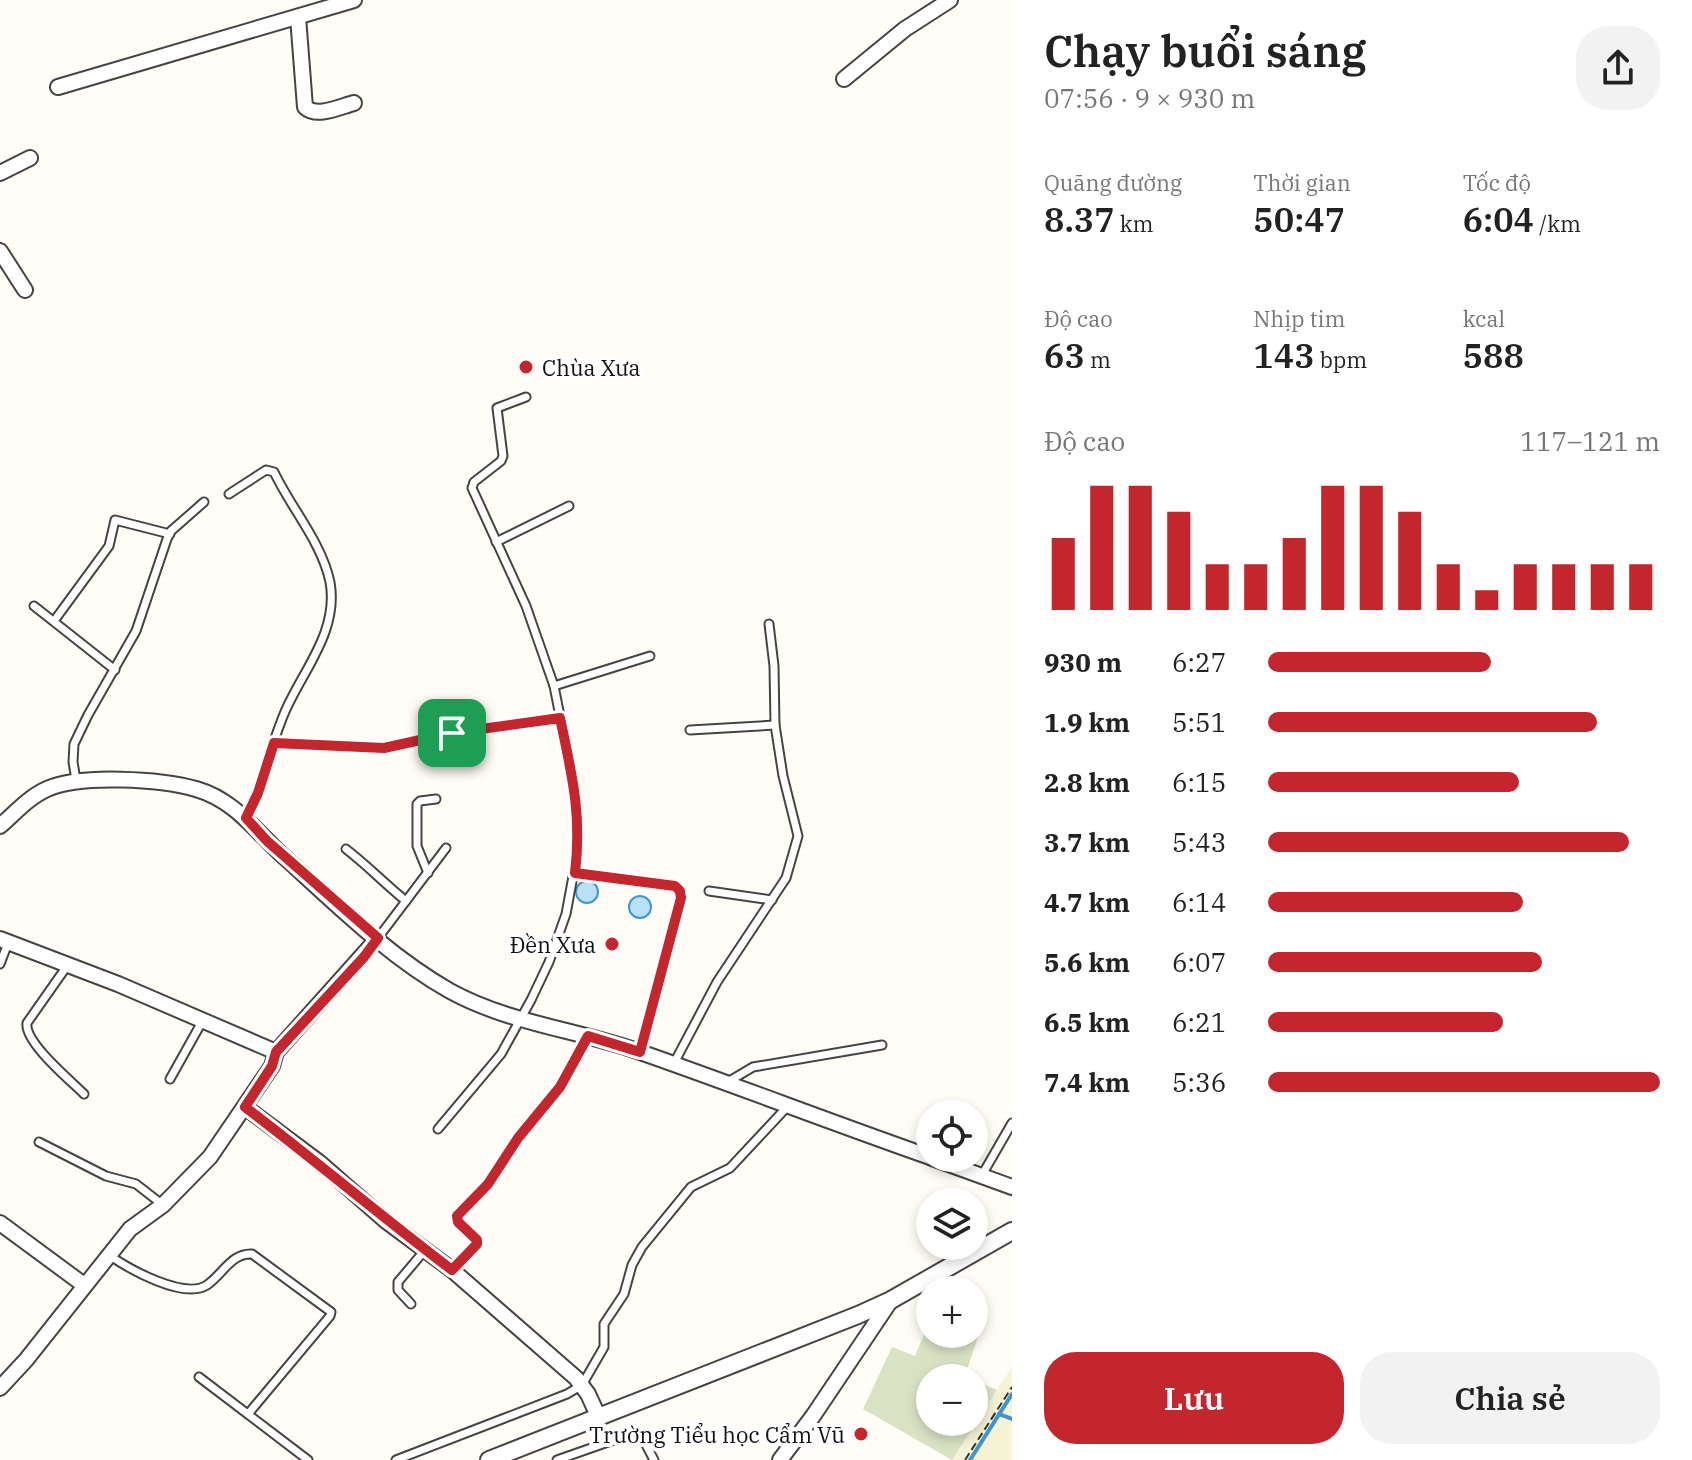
<!DOCTYPE html>
<html lang="vi">
<meta charset="utf-8">
<style>
:root{--surface:#fff;--page:#f2f2f2;--text:#222;--muted:#767676;--accent:#c4262e}
body{margin:0;font-family:"IBM Plex Serif",serif;background:var(--page);color:var(--text);height:100vh;display:flex;flex-direction:column;font-size:30px;white-space:nowrap}
*{box-sizing:border-box;margin:0}
p{font-size:26px;color:var(--muted)}
.icon{flex:none;width:44px;height:44px;fill:none;stroke:currentColor;stroke-width:2;stroke-linecap:round;stroke-linejoin:round}
.map{position:relative;flex:1;overflow:hidden}
.panel{display:flex;flex-direction:column;background:var(--surface);width:680px}
.panel>*{flex:none}
.buttons{position:absolute;left:916px;top:1100px;display:grid;gap:16px}
.buttons a{display:grid;place-items:center;width:72px;height:72px;border-radius:50%;background:var(--surface);box-shadow:0 4px 12px #0003;font-size:40px}
.pin{position:absolute;display:grid;place-items:center;width:68px;height:68px;color:#fff;margin:-34px;border-radius:16px;box-shadow:0 4px 12px #0006}
.round{display:grid;place-items:center;flex:none;width:84px;height:84px;border-radius:32px;background:var(--page)}
.summary{display:flex;align-items:center;justify-content:space-between;height:136px;padding:0 32px}
h1{font-size:44px;font-weight:600;line-height:60px}
.metrics{display:grid;grid-template-columns:repeat(3,1fr);gap:12px;height:136px;padding:8px 32px}
.metrics div{display:grid;align-content:center}
.metrics b{font-size:34px;font-weight:600}
.metrics small{font-size:22px;font-weight:400}
.metrics p{font-size:22px}
.chart{height:224px;padding:16px 32px}
.chart p{display:flex;justify-content:space-between}
.chart svg{width:100%;height:144px;margin-top:8px;stroke:var(--accent);stroke-width:6}
.action{display:flex;gap:16px;margin-top:auto;padding:16px 32px}
.action a{flex:1;height:92px;border-radius:32px;background:var(--accent);color:#fff;font-size:32px;font-weight:600;line-height:92px;text-align:center}
.action a+a{background:var(--page);color:var(--text)}
ul{padding:0 32px;list-style:none;font-size:26px}
li{display:grid;grid-template-columns:128px 96px 1fr;align-items:center;height:60px}
li i{height:20px;border-radius:10px;background:var(--accent)}
main{display:flex;flex:1;min-height:0}
.map>svg:first-child{display:block}
</style>
<main>
<div class="map">
<svg width="1012" height="1460" viewBox="0 0 1012 1460">
<rect width="100%" height="100%" fill="#fffdf5"/>
<!-- farmland -->
<polygon fill="#f6f3d4" points="1012,1367 1012,1460 952,1460 997,1390"/>
<!-- cemetery -->
<polygon fill="#d9e3c4" points="930,1320 930,1334 970,1334 978,1337 965,1376 969,1378 930,1378 930,1422 974,1422 974,1380 997,1390 952,1460 863,1409 892,1347 915,1356"/>
<!-- water -->
<g fill="#b9e0f7" stroke="#3f96cf" stroke-width="2">
<circle cx="587" cy="892" r="11"/>
<circle cx="640" cy="907" r="11"/>
</g>
<g fill="none" stroke-linecap="round" stroke-linejoin="round">
<!-- stream -->
<g stroke="#3f96cf" stroke-width="4">
<polyline points="999,1414 1012,1419"/>
<polyline points="970,1460 1012,1394"/>
</g>
<!-- service casing -->
<g stroke="#444" stroke-width="11">
<g id="service">
<path d="M229 494 266 470 274 472C291 508 322 543 330 582 339 632 302 671 284 714 270 748 262 784 246 818"/>
<polyline points="496,542 569,506"/>
<polyline points="34,606 115,670"/>
<polyline points="54,621 109,546 115,520 170,534"/>
<polyline points="554,686 650,656"/>
<polyline points="690,730 775,725"/>
<polyline points="274,743 384,748 452,733 560,718"/>
<polyline points="76,780 73,762 74,744 88,715 136,631 167,539 171,531 204,502"/>
<path d="M346 849C368 866 385 884 406 901"/>
<polyline points="428,873 417,846 417,804 420,801 436,799"/>
<polyline points="575,873 675,886 680,891 681,898 640,1052"/>
<polyline points="709,891 772,900"/>
<polyline points="378,938 446,848"/>
<polyline points="0,964 8,943"/>
<path d="M67 966 27 1023C24 1042 70 1080 84 1094"/>
<polyline points="673,1065 717,982 786,878 798,836 783,776 775,725 774,666 769,624"/>
<polyline points="170,1079 203,1020"/>
<polyline points="726,1083 753,1067 882,1045"/>
<polyline points="438,1129 501,1054 531,1000 549,962 566,914 579,844 578,807 554,686 526,606 472,488 474,482 501,461 503,456 497,408 526,397"/>
<polyline points="39,1142 106,1176 136,1184 163,1205"/>
<polyline points="982,1175 1012,1123"/>
<path d="M109 1255C129 1269 184 1300 207 1285 223 1274 231 1253 252 1254L331 1312 330 1316 248 1414"/>
<polyline points="452,1270 477,1244 477,1240 458,1222 457,1216 488,1184 518,1138 560,1087 588,1036"/>
<polyline points="411,1304 398,1290 398,1282 425,1250"/>
<polyline points="199,1377 308,1460"/>
<polyline points="396,1460 567,1394 582,1385 604,1347 604,1324 624,1294 632,1265 642,1247 691,1187 730,1168 787,1107"/>
<polyline points="557,1460 631,1434 644,1441 654,1460"/>
</g>
</g>
<!-- minor casing -->
<g stroke="#444" stroke-width="18">
<g id="minor">
<path d="M298 17 305 107C317 118 339 107 354 103"/>
<polyline points="844,79 905,29 950,0"/>
<polyline points="58,87 354,0"/>
<polyline points="0,173 30,158"/>
<polyline points="0,251 25,290"/>
<path d="M0 826C15 813 29 797 47 789 80 774 161 779 196 789 234 800 254 829 281 854 334 902 388 956 450 991 508 1023 578 1030 640 1052 737 1086 833 1123 930 1157"/>
<polyline points="0,939 118,984 276,1052"/>
<polyline points="245,1107 320,1163 386,1221 452,1270 576,1378 588,1394 599,1418"/>
<polyline points="932,1158 1012,1187"/>
<polyline points="0,1223 84,1285"/>
<polyline points="0,1388 26,1360 130,1229 163,1205 210,1157 272,1066 276,1052 378,938"/>
<polyline points="780,1460 813,1416 891,1300"/>
</g>
</g>
<!-- tertiary casing -->
<g stroke="#444" stroke-width="20">
<polyline id="tertiary" points="489,1460 858,1315 891,1300 1012,1231"/>
</g>
<!-- path -->
<polyline stroke="#333" stroke-width="2" stroke-dasharray="8 4" stroke-linecap="butt" points="965,1460 1012,1387"/>
<!-- service -->
<use href="#service" stroke="#fff" stroke-width="7"/>
<!-- minor -->
<use href="#minor" stroke="#fff" stroke-width="14"/>
<!-- tertiary -->
<use href="#tertiary" stroke="#fff" stroke-width="16"/>
</g>
<g fill="none" stroke-linecap="round" stroke-linejoin="round">
<!-- route casing -->
<g stroke="#fff" stroke-width="16">
<path id="route" d="M560 718C572 775 582 814 575 873L675 886 680 891 681 898 640 1052 588 1036 560 1087 518 1138 488 1184 457 1216 458 1222 477 1240V1244L452 1270C382 1217 315 1160 245 1107L272 1066 276 1052 364 957 378 938 267 841 246 818 258 793 274 743 384 748 452 733Z"/>
</g>
<!-- route -->
<use href="#route" stroke="#c4262e" stroke-width="10"/>
</g>
<!-- markers -->
<g fill="#c4262e" stroke="#fff" stroke-width="3">
<circle cx="526" cy="367" r="8"/>
<circle cx="612" cy="944" r="8"/>
<circle cx="861" cy="1434" r="8"/>
</g>
<g text-anchor="middle" dominant-baseline="central" stroke-width="8" stroke-linejoin="round" paint-order="stroke">
<!-- poi labels -->
<g font-size="22" fill="#111" stroke="#fff" text-anchor="end">
<text x="542" y="367" text-anchor="start">Chùa Xưa</text>
<text x="596" y="944">Đền Xưa</text>
<text x="845" y="1434">Trường Tiểu học Cẩm Vũ</text>
</g>
</g>
</svg>
<div class="buttons">
<a><svg class="icon" aria-label="locate" viewBox="0 0 24 24"><circle cx="12" cy="12" r="6"/><path d="M12 2v4M12 18v4M2 12h4M18 12h4"/></svg></a>
<a><svg class="icon" aria-label="layers" viewBox="0 0 24 24"><path d="M12 4l9 5-9 5-9-5zM3 14l9 5 9-5"/></svg></a>
<a>+</a>
<a>−</a>
</div>
<div class="pin" style="left:452px;top:733px;background:#1e9e55"><svg class="icon" aria-label="arrive" viewBox="0 0 24 24"><path d="M6 21V4h12l-3 4 3 4H6"/></svg></div>
</div>
<section class="panel">
<div class="summary"><div><h1>Chạy buổi sáng</h1><p>07:56 · 9 × 930 m</p></div><a class="round"><svg class="icon" aria-label="share" viewBox="0 0 24 24"><path d="M12 15V3M7 8l5-5 5 5M5 13v7h14v-7"/></svg></a></div>
<div class="metrics">
<div><p>Quãng đường</p><b>8.37<small> km</small></b></div>
<div><p>Thời gian</p><b>50:47</b></div>
<div><p>Tốc độ</p><b>6:04<small> /km</small></b></div>
</div>
<div class="metrics">
<div><p>Độ cao</p><b>63<small> m</small></b></div>
<div><p>Nhịp tim</p><b>143<small> bpm</small></b></div>
<div><p>kcal</p><b>588</b></div>
</div>
<div class="chart"><p><span>Độ cao</span>117–121 m</p>
<svg viewBox="0 0 160 44" preserveAspectRatio="none"><path d="M5 44V22M15 44V6M25 44V6M35 44V14M45 44V30M55 44V30M65 44V22M75 44V6M85 44V6M95 44V14M105 44V30M115 44V38M125 44V30M135 44V30M145 44V30M155 44V30"/></svg>
</div>
<ul>
<li><b>930 m</b>6:27<i style="width:57%"></i></li>
<li><b>1.9 km</b>5:51<i style="width:84%"></i></li>
<li><b>2.8 km</b>6:15<i style="width:64%"></i></li>
<li><b>3.7 km</b>5:43<i style="width:92%"></i></li>
<li><b>4.7 km</b>6:14<i style="width:65%"></i></li>
<li><b>5.6 km</b>6:07<i style="width:70%"></i></li>
<li><b>6.5 km</b>6:21<i style="width:60%"></i></li>
<li><b>7.4 km</b>5:36<i style="width:100%"></i></li>
</ul>
<div class="action"><a>Lưu</a><a>Chia sẻ</a></div>
</section>
</main>
